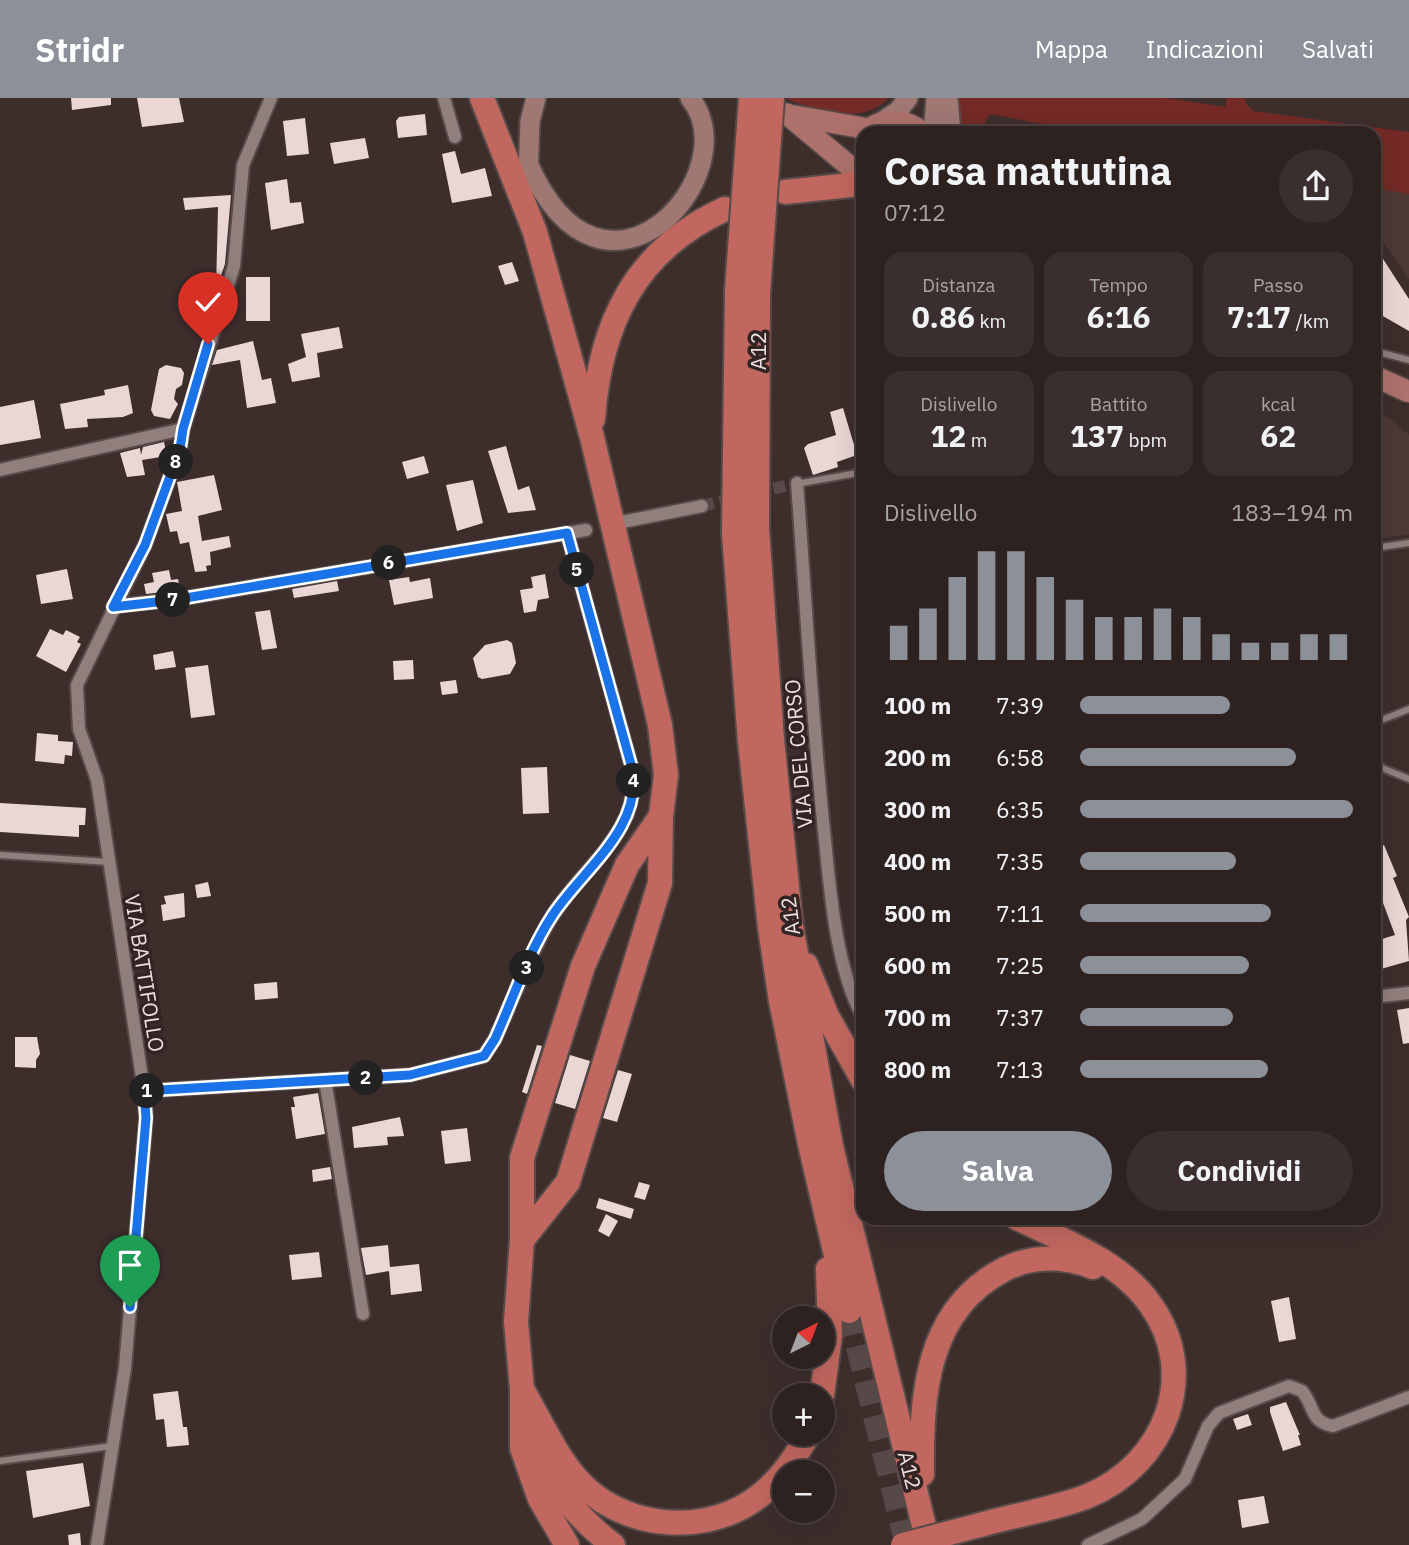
<!DOCTYPE html>
<html lang="it">
<meta charset="utf-8">
<style>
:root{--surface:#2e2221;--page:#3a2f2e;--text:#f1f3f6;--muted:#a7a4a5;--line:#493f3f;--accent:#8c9099}
body{margin:0;font-family:"IBM Plex Sans",sans-serif;background:var(--page);color:var(--text);height:100vh;display:flex;flex-direction:column;font-size:26px;white-space:nowrap}
*{box-sizing:border-box;margin:0}
p{font-size:23px;color:var(--muted)}
.icon{flex:none;width:38px;height:38px;fill:none;stroke:currentColor;stroke-width:2;stroke-linecap:round;stroke-linejoin:round}
.map{position:relative;flex:1;overflow:hidden}
.sheet{position:absolute;left:856px;top:28px;width:525px;height:1099px;display:flex;flex-direction:column;background:var(--surface);border-radius:21px;box-shadow:0 7px 28px #0002,0 0 0 2px var(--line)}
.sheet>*{flex:none}
.needle{width:46px;rotate:42deg}
.tools{position:absolute;left:772px;top:1208px;display:grid;gap:14px}
.tools a{display:grid;place-items:center;width:63px;height:63px;border-radius:50%;background:var(--surface);box-shadow:0 7px 28px #0002,0 0 0 2px var(--line);font-size:35px}
.pin{position:absolute;display:grid;place-items:center;width:60px;height:60px;color:#fff;margin:-72px -30px;border-radius:50% 50% 50% 0;rotate:-45deg;box-shadow:0 0 7px #0007}
.pin .icon{rotate:45deg}
.km{position:absolute;width:35px;height:35px;margin:-18px;border-radius:50%;background:#222;color:#fff;font-size:19px;line-height:35px;text-align:center}
.round{display:grid;place-items:center;flex:none;width:74px;height:74px;border-radius:37px;background:var(--page)}
.head{display:flex;align-items:center;justify-content:space-between;height:119px;padding:0 28px}
h1{font-size:38px;font-weight:800;line-height:52px}
.figures{display:grid;grid-template-columns:repeat(3,1fr);gap:10px;height:119px;padding:7px 28px}
.figures div{display:grid;align-content:center;border-radius:18px;background:var(--page);text-align:center}
.figures b{font-size:30px;font-weight:800}
.figures small{font-size:19px;font-weight:400}
.figures p{font-size:19px}
.chart{height:196px;padding:14px 28px}
.chart p{display:flex;justify-content:space-between}
.chart svg{width:100%;height:126px;margin-top:7px;stroke:var(--accent);stroke-width:6}
.primary-button{display:flex;gap:14px;margin-top:auto;padding:14px 28px}
.primary-button a{flex:1;height:80px;border-radius:42px;background:var(--accent);color:#fff;font-size:28px;font-weight:800;line-height:80px;text-align:center}
.primary-button a+a{background:var(--page);color:var(--text)}
ul{padding:0 28px;list-style:none;font-size:23px}
li{display:grid;grid-template-columns:112px 84px 1fr;align-items:center;height:52px}
li i{height:18px;border-radius:9px;background:var(--accent)}
header{display:flex;align-items:center;gap:42px;box-sizing:border-box;height:98px;padding:0 35px;background:var(--accent);color:#fff}
header strong{font-size:33px}
nav{display:flex;gap:38px;margin-inline-start:auto;font-size:24px}
.map>svg:first-child{display:block}
</style>
<header>
<strong>Stridr</strong>
<nav><a>Mappa</a><a>Indicazioni</a><a>Salvati</a></nav>
</header>
<div class="map">
<svg width="1409" height="1447" viewBox="0 0 1409 1447">
<rect width="100%" height="100%" fill="#3d2e2c"/>
<!-- built -->
<g fill="#4e3836">
<polygon points="1374,90 1409,96 1409,181 1374,131"/>
<polygon points="1374,311 1392,322 1409,337 1409,436 1374,442"/>
</g>
<!-- grass -->
<g fill="#742a26">
<path d="M784 0H889C861 28 817 13 784 0Z"/>
<polygon points="956,0 1166,0 1226,9 1226,0 1245,0 1247,7 1254,13 1409,34 1409,96 1374,90 1374,35 1089,35 990,16 981,32 960,35"/>
</g>
<!-- building -->
<g fill="#ead6d4">
<polygon points="71,0 111,0 111,7 72,12"/>
<polygon points="137,0 179,0 184,24 142,29"/>
<polygon points="425,16 427,37 398,40 396,23 399,19"/>
<polygon points="305,20 309,56 287,58 283,23"/>
<polygon points="365,40 369,60 334,66 330,45"/>
<polygon points="455,53 461,76 485,70 492,98 452,105 442,56"/>
<polygon points="287,81 290,105 301,104 304,125 271,132 265,85"/>
<polygon points="231,97 225,166 216,192 218,109 185,112 183,100"/>
<polygon points="1374,147 1409,201 1409,233 1374,213"/>
<polygon points="512,164 519,183 505,187 498,168"/>
<rect x="246" y="179" width="24" height="44"/>
<polygon points="339,229 343,250 317,255 320,279 292,284 288,266 306,259 301,236"/>
<polygon points="253,243 262,282 271,280 276,305 247,310 240,262 212,267 217,252"/>
<polygon points="166,267 181,270 184,275 182,287 176,291 174,301 178,306 170,321 154,318 151,312 159,271"/>
<polygon points="128,287 133,315 123,319 87,321 88,329 65,331 60,306 105,297 104,292"/>
<polygon points="34,302 41,340 0,347 0,309"/>
<polygon points="843,310 857,357 837,364 838,369 813,377 804,350 808,346 836,337 830,314"/>
<polygon points="164,344 167,358 142,362 145,377 127,379 120,355 140,350 141,357 143,349"/>
<polygon points="506,348 518,392 529,388 536,412 508,415 488,353"/>
<polygon points="424,358 429,375 407,381 402,364"/>
<polygon points="214,377 222,412 198,418 202,443 229,438 231,449 210,454 211,467 206,468 207,473 195,474 189,444 180,446 177,433 170,434 166,416 182,413 177,384"/>
<polygon points="473,382 483,425 457,433 446,387"/>
<polygon points="67,471 73,501 41,506 36,477"/>
<polygon points="169,472 171,482 178,481 180,492 146,496 144,486 154,484 152,475"/>
<polygon points="545,476 549,500 538,502 536,513 524,515 520,492 533,490 531,479"/>
<polygon points="409,479 410,484 430,480 433,500 394,507 389,482"/>
<polygon points="337,483 339,493 294,500 292,491"/>
<polygon points="270,512 277,550 262,552 255,514"/>
<polygon points="50,531 63,537 66,532 80,539 77,544 81,546 66,574 36,558"/>
<polygon points="507,542 512,545 516,565 510,576 482,581 478,579 473,560 485,547"/>
<polygon points="173,553 176,569 155,572 153,557"/>
<polygon points="413,562 414,581 394,582 393,563"/>
<polygon points="208,567 215,617 191,620 185,570"/>
<polygon points="456,582 458,595 442,597 440,584"/>
<polygon points="37,635 58,637 58,643 73,644 72,658 65,657 64,666 35,663"/>
<polygon points="547,669 549,715 523,716 521,670"/>
<polygon points="0,705 86,710 85,727 79,727 79,739 0,734"/>
<polygon points="1384,747 1397,778 1393,780 1409,819 1406,822 1409,863 1374,873 1374,847 1383,845 1382,841 1395,837 1376,786 1374,787 1374,751"/>
<polygon points="208,784 211,798 197,800 195,787"/>
<polygon points="184,795 185,819 163,823 161,807 166,806 164,798"/>
<polygon points="277,884 278,900 255,902 254,886"/>
<polygon points="1409,910 1409,945 1403,946 1397,912"/>
<polygon points="15,939 37,939 40,956 36,962 36,970 15,969"/>
<polygon points="537,947 542,948 527,996 522,994"/>
<polygon points="570,957 590,963 575,1011 555,1005"/>
<polygon points="618,972 632,976 617,1024 603,1020"/>
<polygon points="318,995 325,1036 296,1041 291,1009 295,1009 293,999"/>
<polygon points="400,1019 404,1038 387,1039 388,1047 354,1050 352,1029"/>
<polygon points="467,1030 471,1063 445,1066 441,1033"/>
<polygon points="330,1069 332,1081 313,1084 312,1072"/>
<polygon points="639,1084 650,1087 645,1102 634,1099"/>
<polygon points="599,1100 634,1111 631,1121 596,1110"/>
<polygon points="606,1116 618,1123 609,1139 598,1133"/>
<polygon points="388,1147 390,1169 419,1166 422,1193 391,1197 389,1173 366,1177 361,1150"/>
<polygon points="319,1154 322,1179 292,1182 289,1157"/>
<polygon points="1289,1199 1296,1241 1279,1244 1271,1203"/>
<polygon points="178,1293 183,1329 187,1329 189,1347 167,1349 164,1321 156,1322 153,1296"/>
<polygon points="1286,1304 1300,1337 1298,1337 1301,1347 1283,1353 1270,1314 1270,1309"/>
<polygon points="1248,1316 1252,1327 1237,1332 1233,1321"/>
<polygon points="83,1365 90,1408 33,1420 26,1373"/>
<polygon points="1264,1398 1269,1425 1242,1430 1238,1402"/>
<polygon points="80,1435 81,1447 69,1447 68,1437"/>
</g>
<g fill="none" stroke-linecap="round" stroke-linejoin="round">
<!-- minor-tunnel -->
<g stroke="#574947" stroke-width="12" stroke-dasharray="12 6" stroke-linecap="butt">
<polyline points="756,395 793,386"/>
<polyline points="702,408 738,399"/>
</g>
<!-- motorway-tunnel -->
<polyline stroke="#574947" stroke-width="24" stroke-dasharray="24 12" stroke-linecap="butt" points="849,1213 907,1447"/>
<!-- service casing -->
<g stroke="#574b49" stroke-width="10">
<g id="service">
<polyline points="1382,255 1409,262"/>
<polyline points="796,386 863,374"/>
<polyline points="1374,450 1409,445"/>
<polyline points="1374,625 1409,611"/>
<polyline points="1374,659 1382,670 1409,681"/>
<polyline points="0,757 109,764"/>
<polyline points="0,1363 112,1348"/>
</g>
</g>
<!-- minor casing -->
<g stroke="#574b49" stroke-width="16">
<g id="minor">
<polyline points="444,0 455,39"/>
<polyline points="0,372 183,331"/>
<path d="M797 385C806 504 812 624 825 742 830 794 837 874 863 919"/>
<polyline points="622,424 702,408"/>
<polyline points="113,508 174,502 586,432"/>
<polyline points="1374,899 1409,895"/>
<polyline points="325,982 363,1216"/>
<path d="M144 993 410 977 484 958 495 941C513 901 529 858 551 820 579 772 644 732 632 670L567 435"/>
<polyline points="97,1447 125,1270 146,1020 144,993 97,682 79,631 77,587 145,447 180,351 183,331 234,168 243,67 271,0"/>
<path d="M1088 1447 1142 1421 1185 1381 1208 1328 1219 1315 1289 1288 1302 1293C1315 1309 1310 1324 1333 1328L1409 1299"/>
</g>
</g>
<!-- secondary casing -->
<g stroke="#574b49" stroke-width="23">
<g id="secondary">
<polyline points="948,0 951,35"/>
<polyline points="880,25 898,13 908,0"/>
<polyline points="933,35 936,0"/>
<path d="M528 65C604 240 750 74 690 0"/>
<polyline points="528,78 530,23 536,0"/>
</g>
</g>
<!-- primary casing -->
<g stroke="#574b49" stroke-width="24">
<g id="primary">
<polyline points="787,16 854,72"/>
<polyline points="789,17 869,31"/>
<path d="M865 35C881 19 906 20 923 35"/>
</g>
</g>
<!-- motorway casing -->
<g stroke="#574b49" stroke-width="28">
<g id="motorway">
<polyline points="482,0 535,134 592,339 660,627 666,677 661,718 660,785 568,1084 522,1142"/>
<polyline points="785,94 860,86"/>
<polyline points="737,192 734,436 750,644 770,830 781,903 810,1046 849,1213"/>
<polyline points="758,195 757,431 772,641 791,828 831,1048 924,1428"/>
<path d="M593 321C600 226 635 152 725 111"/>
<polyline points="806,867 827,918 863,982"/>
<path d="M522 1291C539 1320 554 1354 575 1379 617 1429 697 1439 751 1404 777 1387 794 1362 809 1335"/>
<polyline points="822,1297 830,1238 828,1171"/>
<path d="M536 1349C554 1390 577 1420 613 1447"/>
<path d="M922 1376C921 1297 926 1211 1005 1171 1033 1157 1065 1158 1093 1169"/>
<path d="M980 1427C1015 1417 1055 1411 1088 1398 1165 1366 1201 1276 1150 1206 1120 1163 1062 1142 1017 1120"/>
<polyline points="567,1447 540,1401 522,1350 522,1291 516,1224 522,1142 522,1060 583,868 627,767 661,718"/>
</g>
</g>
<!-- service -->
<use href="#service" stroke="#917f7d" stroke-width="6"/>
<!-- minor -->
<use href="#minor" stroke="#917f7d" stroke-width="12"/>
<!-- secondary -->
<use href="#secondary" stroke="#9f7874" stroke-width="19"/>
<!-- primary -->
<use href="#primary" stroke="#ae716b" stroke-width="21"/>
<!-- motorway -->
<use href="#motorway" stroke="#c1675f" stroke-width="24"/>
<!-- primary-bridge casing -->
<g stroke="#574b49" stroke-width="24" stroke-linecap="butt">
<polyline id="primary-bridge" points="1374,278 1409,294"/>
</g>
<!-- motorway-bridge casing -->
<g stroke="#574b49" stroke-width="28" stroke-linecap="butt">
<g id="motorway-bridge">
<polyline points="737,192 751,0"/>
<polyline points="758,195 772,0"/>
<polyline points="903,1447 980,1427"/>
</g>
</g>
<!-- primary-bridge -->
<use href="#primary-bridge" stroke="#ae716b" stroke-width="21"/>
<!-- motorway-bridge -->
<use href="#motorway-bridge" stroke="#c1675f" stroke-width="24"/>
</g>
<g fill="none" stroke-linecap="round" stroke-linejoin="round">
<!-- route casing -->
<g stroke="#fff" stroke-width="14">
<path id="route" d="M130 1209 146 1020 144 993 410 977 484 958 495 941C513 901 528 855 552 818 581 773 644 730 632 670L567 435 174 502 113 509 145 447 180 351 183 331 208 246"/>
</g>
<!-- route -->
<use href="#route" stroke="#1a73e8" stroke-width="9"/>
</g>
<g text-anchor="middle" dominant-baseline="central" stroke-width="7" stroke-linejoin="round" paint-order="stroke">
<!-- street labels -->
<g font-size="21" fill="#eae0df" stroke="#322422">
<text transform="translate(758 253) rotate(-90)">A12</text>
<text transform="translate(798 656) rotate(-95)">VIA DEL CORSO</text>
<text transform="translate(790 818) rotate(-97)">A12</text>
<text transform="translate(145 875) rotate(81)">VIA BATTIFOLLO</text>
<text transform="translate(910 1372) rotate(76)">A12</text>
</g>
</g>
</svg>
<div class="tools">
<a><svg class="needle" viewBox="-14 -14 28 28"><path d="M0-13l5 13h-10z" fill="#e53935"/><path d="M0 13l5-13h-10z" fill="#a7a4a5"/></svg></a>
<a>+</a>
<a>−</a>
</div>
<div class="pin" style="left:130px;top:1209px;background:#1e9e55"><svg class="icon" aria-label="arrive" viewBox="0 0 24 24"><path d="M6 21V4h12l-3 4 3 4H6"/></svg></div>
<div class="pin" style="left:208px;top:246px;background:#d93025"><svg class="icon" aria-label="check" viewBox="0 0 24 24"><path d="M5 12l5 5 9-10"/></svg></div>
<b class="km" style="left:147px;top:993px">1</b>
<b class="km" style="left:366px;top:980px">2</b>
<b class="km" style="left:527px;top:870px">3</b>
<b class="km" style="left:634px;top:683px">4</b>
<b class="km" style="left:577px;top:472px">5</b>
<b class="km" style="left:389px;top:465px">6</b>
<b class="km" style="left:173px;top:502px">7</b>
<b class="km" style="left:176px;top:364px">8</b>
<section class="sheet">
<div class="head"><div><h1>Corsa mattutina</h1><p>07:12</p></div><a class="round"><svg class="icon" aria-label="share" viewBox="0 0 24 24"><path d="M12 15V3M7 8l5-5 5 5M5 13v7h14v-7"/></svg></a></div>
<div class="figures">
<div><p>Distanza</p><b>0.86<small> km</small></b></div>
<div><p>Tempo</p><b>6:16</b></div>
<div><p>Passo</p><b>7:17<small> /km</small></b></div>
</div>
<div class="figures">
<div><p>Dislivello</p><b>12<small> m</small></b></div>
<div><p>Battito</p><b>137<small> bpm</small></b></div>
<div><p>kcal</p><b>62</b></div>
</div>
<div class="chart"><p><span>Dislivello</span>183–194 m</p>
<svg viewBox="0 0 160 44" preserveAspectRatio="none"><path d="M5 44V32M15 44V26M25 44V15M35 44V6M45 44V6M55 44V15M65 44V23M75 44V29M85 44V29M95 44V26M105 44V29M115 44V35M125 44V38M135 44V38M145 44V35M155 44V35"/></svg>
</div>
<ul>
<li><b>100 m</b>7:39<i style="width:55%"></i></li>
<li><b>200 m</b>6:58<i style="width:79%"></i></li>
<li><b>300 m</b>6:35<i style="width:100%"></i></li>
<li><b>400 m</b>7:35<i style="width:57%"></i></li>
<li><b>500 m</b>7:11<i style="width:70%"></i></li>
<li><b>600 m</b>7:25<i style="width:62%"></i></li>
<li><b>700 m</b>7:37<i style="width:56%"></i></li>
<li><b>800 m</b>7:13<i style="width:69%"></i></li>
</ul>
<div class="primary-button"><a>Salva</a><a>Condividi</a></div>
</section>
</div>
